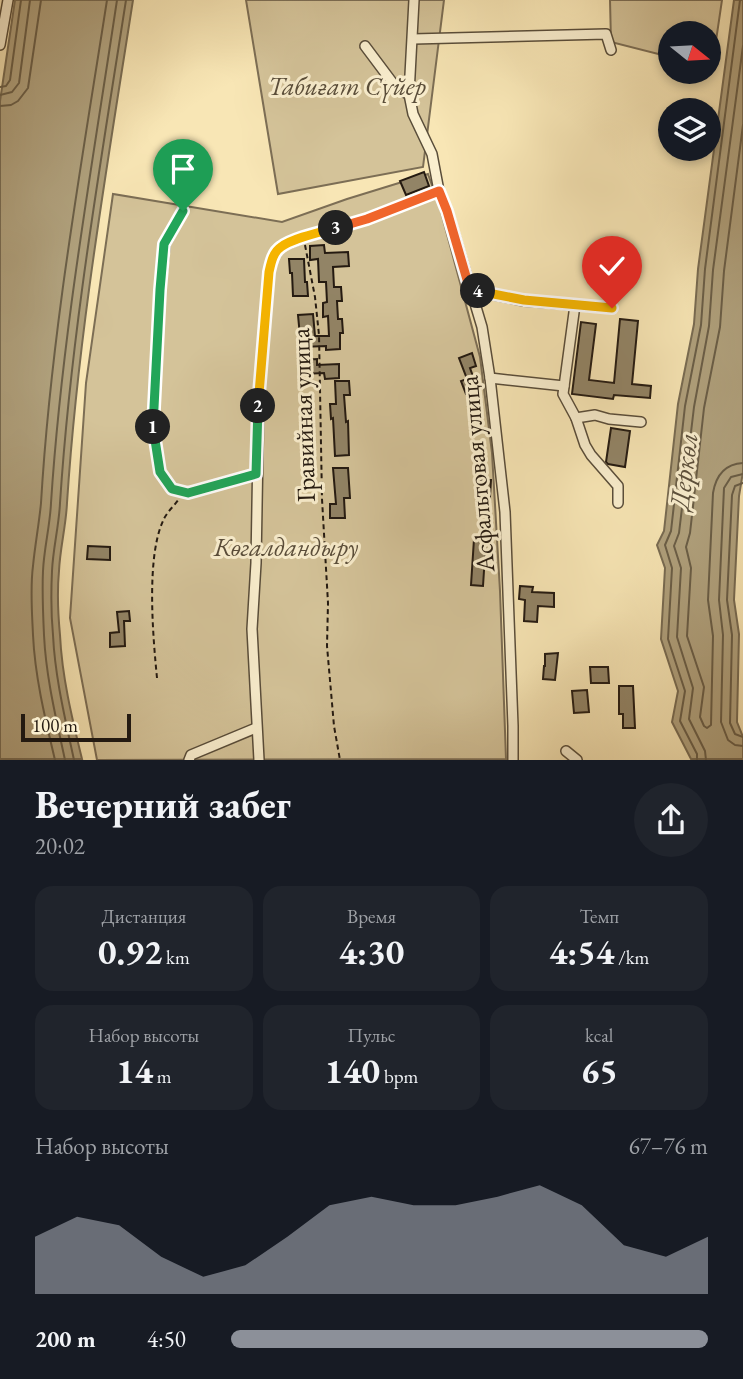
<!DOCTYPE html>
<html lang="ru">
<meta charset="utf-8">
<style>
:root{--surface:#171b24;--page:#20242c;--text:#f1f3f6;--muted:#9ea1a6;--accent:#8c9099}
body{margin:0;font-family:"EB Garamond",serif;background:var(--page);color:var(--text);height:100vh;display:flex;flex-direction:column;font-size:26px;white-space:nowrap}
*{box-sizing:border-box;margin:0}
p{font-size:23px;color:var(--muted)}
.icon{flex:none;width:38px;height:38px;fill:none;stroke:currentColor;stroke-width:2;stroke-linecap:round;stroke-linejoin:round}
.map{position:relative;height:760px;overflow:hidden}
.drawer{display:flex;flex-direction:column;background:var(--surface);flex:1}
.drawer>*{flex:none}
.needle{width:46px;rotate:108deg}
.tools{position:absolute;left:658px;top:21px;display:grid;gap:14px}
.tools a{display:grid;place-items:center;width:63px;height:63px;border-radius:50%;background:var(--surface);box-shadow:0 4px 10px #0003;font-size:35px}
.scale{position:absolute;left:21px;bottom:18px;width:110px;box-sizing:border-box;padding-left:7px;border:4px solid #241a11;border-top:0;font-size:19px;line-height:24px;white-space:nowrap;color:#241a11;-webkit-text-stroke:5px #faefcf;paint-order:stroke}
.pin{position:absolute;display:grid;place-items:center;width:60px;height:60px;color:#fff;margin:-72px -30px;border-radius:50% 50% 50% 0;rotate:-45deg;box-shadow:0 0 7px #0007}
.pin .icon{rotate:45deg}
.km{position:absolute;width:35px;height:35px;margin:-18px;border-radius:50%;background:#222;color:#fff;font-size:19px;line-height:35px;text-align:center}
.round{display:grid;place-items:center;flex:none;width:74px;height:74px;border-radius:37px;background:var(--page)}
.headline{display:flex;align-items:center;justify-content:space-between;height:119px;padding:0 35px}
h1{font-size:38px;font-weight:700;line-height:52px}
.figures{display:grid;grid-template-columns:repeat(3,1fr);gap:10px;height:119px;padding:7px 35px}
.figures div{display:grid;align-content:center;border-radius:18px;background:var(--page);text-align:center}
.figures b{font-size:35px;font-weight:700}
.figures small{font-size:19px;font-weight:400}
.figures p{font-size:19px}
.chart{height:196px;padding:14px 35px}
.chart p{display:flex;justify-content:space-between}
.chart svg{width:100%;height:126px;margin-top:7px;fill:var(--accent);opacity:.7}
ul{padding:0 35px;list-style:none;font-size:23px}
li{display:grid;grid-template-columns:112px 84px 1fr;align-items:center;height:52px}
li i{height:18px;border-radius:9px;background:var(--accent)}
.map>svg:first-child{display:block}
</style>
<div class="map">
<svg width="743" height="760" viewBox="0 0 743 760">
<rect width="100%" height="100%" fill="#f8e6b5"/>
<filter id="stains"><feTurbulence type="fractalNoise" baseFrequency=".00286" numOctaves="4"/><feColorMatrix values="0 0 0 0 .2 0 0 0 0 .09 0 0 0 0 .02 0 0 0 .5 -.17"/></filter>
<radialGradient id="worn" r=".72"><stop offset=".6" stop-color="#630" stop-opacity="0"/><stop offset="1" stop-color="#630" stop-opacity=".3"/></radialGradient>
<!-- green -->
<g fill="#d4c399" stroke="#7c6e55" stroke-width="2">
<polygon points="246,0 444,0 423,167 278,194"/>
<polygon points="610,0 722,0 712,68 709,67 709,33 670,33 670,57 611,42"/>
<polygon points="428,174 440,208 480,357 492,453 500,591 506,759 97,760 70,618 86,383 113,194 282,222 347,199"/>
</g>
<!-- water -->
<g fill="#b0a17d" stroke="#786b52" stroke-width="2">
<path d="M15 0H133C107 167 78 334 67 503 66 526 60 548 59 571 57 592 58 614 60 635 62 677 72 718 82 759H0V101Z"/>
<polygon points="734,0 743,0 743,472 739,496 734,600 739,634 737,722 743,737 743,759 691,759 672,722 678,691 661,639 665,568 657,545 664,531 678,404 694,324 698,269"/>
</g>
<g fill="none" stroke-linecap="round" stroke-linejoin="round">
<!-- shore -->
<g stroke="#6a5e47" stroke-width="2">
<polyline points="0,87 6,86 10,80 21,0"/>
<polyline points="0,95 12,92 19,83 30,0"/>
<polyline points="0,106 11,105 18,101 28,88 41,0"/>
<path d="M743 125 724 271 720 327 704 408 690 533 686 547 691 568 687 636 704 687 700 717 704 726 707 728 711 725 713 636 708 600 713 493C716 475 725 464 743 463"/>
<polyline points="743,474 731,477 724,488 719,600 723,635 721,722 728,740 735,745 743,746"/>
<polyline points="743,483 735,486 732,495 727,600 732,635 730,723 735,734 743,737"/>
<path d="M55 760C45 718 35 677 33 635 32 612 30 588 33 566 35 545 39 524 41 503 51 334 81 167 107 0"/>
<path d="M65 760C56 718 46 677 44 635 43 614 42 592 43 571 44 548 50 526 51 503 62 334 92 167 117 0"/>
<path d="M74 760C65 718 55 677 53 635 51 614 51 592 52 571 53 548 59 526 60 503 71 334 100 167 126 0"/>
<polyline points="697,760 697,754 680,721 685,691 668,639 672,568 665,545 671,531 685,406 701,325 705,269 740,0"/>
<polyline points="706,760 705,751 689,719 693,688 677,637 681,568 674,546 679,533 694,407 709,326 713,270 743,46"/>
</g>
</g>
<!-- building -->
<g fill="#928466" stroke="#241a11" stroke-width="2">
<polygon points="424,172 429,186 406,195 400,181"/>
<polygon points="324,245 325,253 348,252 349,266 333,267 334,287 341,287 342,301 337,301 338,319 342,319 343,333 340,333 340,349 326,350 326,346 301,347 298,315 313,314 315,336 329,336 328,316 323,317 323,303 327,302 326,282 319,282 318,259 310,260 310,246"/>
<polygon points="289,259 304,259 305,282 307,282 308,296 293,296 292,273 290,273"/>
<polygon points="620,319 638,321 632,384 651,386 650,398 614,395 613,399 572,394 581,322 596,324 589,380 614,383"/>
<polygon points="472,353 476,366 470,368 478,390 466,394 461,381 467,379 459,358"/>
<polygon points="317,359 317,365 339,364 339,378 325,379 324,373 303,374 302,360"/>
<polygon points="335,381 349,381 350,395 344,395 346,422 348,421 349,455 335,456 333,418 331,419 330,404 336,404"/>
<polygon points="611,428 630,431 625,467 608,464 606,462"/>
<polygon points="333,468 348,468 350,498 344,498 345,518 330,518 330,504 336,504"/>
<polygon points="478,480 491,480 489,513 477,512"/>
<polygon points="474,539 486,540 483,586 471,585"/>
<polygon points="88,546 110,547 110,560 87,559"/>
<polygon points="520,586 533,587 532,592 554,593 554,607 538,606 537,622 524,621 525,600 519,599"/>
<polygon points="129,611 130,621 124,621 125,646 110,647 110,633 119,632 117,612"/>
<polygon points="558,653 555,680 543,679 544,666 545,666 545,654"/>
<polygon points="590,667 608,667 609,683 591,683"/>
<polygon points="619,686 633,686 635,728 623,728 623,714 619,714"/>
<polygon points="587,690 589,712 574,713 572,691"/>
</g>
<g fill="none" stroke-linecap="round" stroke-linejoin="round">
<!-- minor casing -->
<g stroke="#594d3a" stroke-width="12">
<g id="minor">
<polyline points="414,0 409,94 413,114 432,154 439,191 447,210 482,327 490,378 505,512 513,726 513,760"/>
<polyline points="413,39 606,34 611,50"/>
<polyline points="0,45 8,0"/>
<polyline points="365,46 398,90 409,94"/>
<polyline points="183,211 165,244 160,290 153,425 160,472 172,489 188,493"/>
<polyline points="470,290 524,301 575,305 563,394 576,418 585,445 591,455 618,486 618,503"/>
<polyline points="575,305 612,308"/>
<polyline points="490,378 564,386"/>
<polyline points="576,418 595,415 609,419 641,422"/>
<polyline points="566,751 577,760"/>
<polyline points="189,760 191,755 256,728"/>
<polyline points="259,760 252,629 256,563 259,392 269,272 273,258 280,247 304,237 367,219 439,191"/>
</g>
</g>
<!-- path -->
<g stroke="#241a11" stroke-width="2" stroke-dasharray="5 3.5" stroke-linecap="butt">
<polyline points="305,245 315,297 319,335 322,499 328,603 327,646 334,726 340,760"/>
<polyline points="197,491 249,477"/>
<path d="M157 678C153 637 146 558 163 521 166 513 174 506 179 499"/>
</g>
<!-- minor -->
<use href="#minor" stroke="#faefcf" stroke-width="9"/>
</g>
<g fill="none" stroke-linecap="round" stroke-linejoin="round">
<!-- split-1 casing -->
<g stroke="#fff" stroke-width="14">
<polyline id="split-1" points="153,427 160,290 164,244 183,211"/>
</g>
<!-- split-2 casing -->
<g stroke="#fff" stroke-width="14">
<polyline id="split-2" points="153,427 160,472 172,489 188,493 256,474 258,406"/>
</g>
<!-- split-3 casing -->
<g stroke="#fff" stroke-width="14">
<path id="split-3" d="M258 406 269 272C271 263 273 252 281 247 293 238 321 232 336 228"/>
</g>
<!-- split-4 casing -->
<g stroke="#fff" stroke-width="14">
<polyline id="split-4" points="336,228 367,219 439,191 447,211 470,290 478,291"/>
</g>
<!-- split-5 casing -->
<g stroke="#fff" stroke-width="14">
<polyline id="split-5" points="478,291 524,300 612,308"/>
</g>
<!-- split-1 -->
<use href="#split-1" stroke="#22a559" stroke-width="9"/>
<!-- split-2 -->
<use href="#split-2" stroke="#22a559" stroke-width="9"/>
<!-- split-3 -->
<use href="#split-3" stroke="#f5b400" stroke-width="9"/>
<!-- split-4 -->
<use href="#split-4" stroke="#f0652b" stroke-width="9"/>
<!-- split-5 -->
<use href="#split-5" stroke="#f5b400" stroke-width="9"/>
</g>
<g text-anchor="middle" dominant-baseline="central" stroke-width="6" stroke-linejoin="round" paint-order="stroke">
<!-- park labels -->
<g font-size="26" font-style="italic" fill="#594d3a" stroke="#faefcf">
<text x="347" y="86">Табиғат Сүйер</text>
<text x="286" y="547">Көгалдандыру</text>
</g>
<!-- street labels -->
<g font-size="26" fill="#241a11" stroke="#faefcf">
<text transform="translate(303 415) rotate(-92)">Гравийная улица</text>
<text transform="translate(477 474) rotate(-95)">Асфальтовая улица</text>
</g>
<!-- water labels -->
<g font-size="28" font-style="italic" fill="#5c503c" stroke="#faefcf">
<text transform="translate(683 471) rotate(-83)">Деркөл</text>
</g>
</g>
<rect width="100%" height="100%" filter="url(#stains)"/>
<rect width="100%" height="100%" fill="url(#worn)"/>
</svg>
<div class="tools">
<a><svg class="needle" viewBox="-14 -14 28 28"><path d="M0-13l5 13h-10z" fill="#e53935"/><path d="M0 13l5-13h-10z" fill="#9ea1a6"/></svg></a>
<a><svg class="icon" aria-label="layers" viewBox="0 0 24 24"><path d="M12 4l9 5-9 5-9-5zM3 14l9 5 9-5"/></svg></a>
</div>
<div class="scale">100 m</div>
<div class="pin" style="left:183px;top:211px;background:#1e9e55"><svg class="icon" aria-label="arrive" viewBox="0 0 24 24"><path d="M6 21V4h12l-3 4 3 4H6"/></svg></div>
<div class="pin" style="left:612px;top:308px;background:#d93025"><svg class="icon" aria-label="check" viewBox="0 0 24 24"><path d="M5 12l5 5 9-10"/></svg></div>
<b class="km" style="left:153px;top:427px">1</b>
<b class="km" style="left:258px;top:406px">2</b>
<b class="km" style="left:336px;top:228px">3</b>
<b class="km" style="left:478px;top:291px">4</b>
</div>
<section class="drawer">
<div class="headline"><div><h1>Вечерний забег</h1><p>20:02</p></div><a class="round"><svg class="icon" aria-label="share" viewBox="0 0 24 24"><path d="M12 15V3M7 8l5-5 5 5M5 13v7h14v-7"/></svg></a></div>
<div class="figures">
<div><p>Дистанция</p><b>0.92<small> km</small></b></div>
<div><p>Время</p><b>4:30</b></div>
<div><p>Темп</p><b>4:54<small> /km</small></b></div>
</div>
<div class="figures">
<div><p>Набор высоты</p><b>14<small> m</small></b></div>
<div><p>Пульс</p><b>140<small> bpm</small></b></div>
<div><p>kcal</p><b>65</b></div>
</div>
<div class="chart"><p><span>Набор высоты</span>67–76 m</p>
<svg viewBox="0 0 160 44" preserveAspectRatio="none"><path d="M0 44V24L10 17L20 20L30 31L40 38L50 34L60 24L70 13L80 10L90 13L100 13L110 10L120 6L130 13L140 27L150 31L160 24V44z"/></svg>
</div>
<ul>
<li><b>200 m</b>4:50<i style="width:100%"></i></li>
</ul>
</section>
